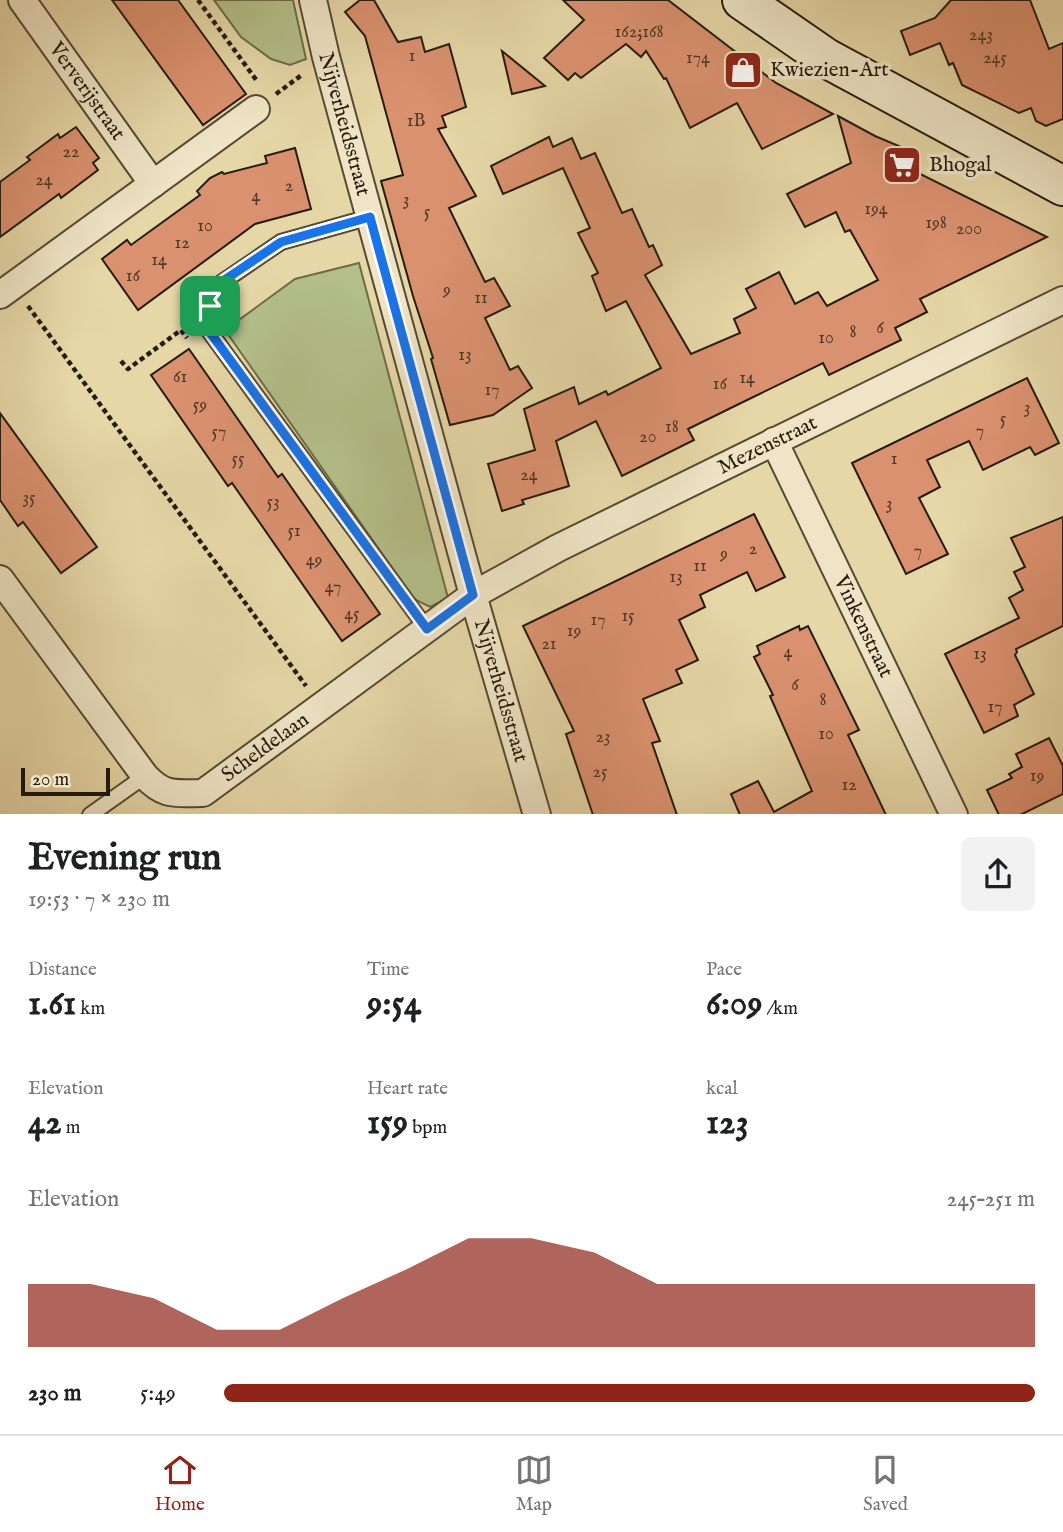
<!DOCTYPE html>
<meta charset="utf-8">
<style>
:root{--surface:#fff;--page:#f2f2f2;--text:#202124;--muted:#757577;--line:#e0e0e0;--accent:#8f2418}
body{margin:0;font-family:"IM FELL English",serif;background:var(--page);color:var(--text);height:100vh;display:flex;flex-direction:column;font-size:26px;white-space:nowrap}
*{box-sizing:border-box;margin:0}
p{font-size:23px;color:var(--muted)}
.icon{flex:none;width:38px;height:38px;fill:none;stroke:currentColor;stroke-width:2;stroke-linecap:round;stroke-linejoin:round}
.map{position:relative;height:814px;overflow:hidden}
.drawer{display:flex;flex-direction:column;background:var(--surface);flex:1}
.drawer>*{flex:none}
.scale{position:absolute;left:21px;bottom:18px;width:89px;box-sizing:border-box;padding-left:7px;border:4px solid #261b0d;border-top:0;font-size:19px;line-height:24px;white-space:nowrap;color:#261b0d;-webkit-text-stroke:5px #efe5c6;paint-order:stroke}
.pin{position:absolute;display:grid;place-items:center;width:60px;height:60px;color:#fff;margin:-30px;border-radius:14px;box-shadow:0 4px 10px #0006}
.round{display:grid;place-items:center;flex:none;width:74px;height:74px;border-radius:10px;background:var(--page)}
.head{display:flex;align-items:center;justify-content:space-between;height:119px;padding:0 28px}
h1{font-size:38px;font-weight:800;line-height:52px}
.metrics{display:grid;grid-template-columns:repeat(3,1fr);gap:10px;height:119px;padding:7px 28px}
.metrics div{display:grid;align-content:center}
.metrics b{font-size:35px;font-weight:800}
.metrics small{font-size:19px;font-weight:400}
.metrics p{font-size:19px}
.chart{height:196px;padding:14px 28px}
.chart p{display:flex;justify-content:space-between}
.chart svg{width:100%;height:126px;margin-top:7px;fill:var(--accent);opacity:.7}
ul{padding:0 28px;list-style:none;font-size:23px}
li{display:grid;grid-template-columns:112px 84px 1fr;align-items:center;height:52px}
li i{height:18px;border-radius:9px;background:var(--accent)}
.menu{display:flex;justify-content:space-around;align-items:center;height:98px;border-top:2px solid var(--line);background:var(--surface);font-size:19px;color:var(--muted)}
.menu a{display:grid;justify-items:center;gap:4px}
.menu .on{color:var(--accent)}
.map>svg:first-child{display:block}
</style>
<div class="map">
<svg width="1063" height="815" viewBox="0 0 1063 815">
<rect width="100%" height="100%" fill="#e6d7a7"/>
<filter id="stains"><feTurbulence type="fractalNoise" baseFrequency=".00286" numOctaves="4"/><feColorMatrix values="0 0 0 0 .2 0 0 0 0 .09 0 0 0 0 .02 0 0 0 .5 -.17"/></filter>
<radialGradient id="worn" r=".72"><stop offset=".6" stop-color="#630" stop-opacity="0"/><stop offset="1" stop-color="#630" stop-opacity=".3"/></radialGradient>
<!-- green -->
<g fill="#b3be88" stroke="#6c6c4a" stroke-width="2">
<polygon points="214,0 293,0 306,59 290,65 271,59 241,37"/>
<polygon points="359,263 448,598 430,607 414,599 225,330 295,279"/>
</g>
<!-- building -->
<g fill="#da916f" stroke="#261b0d" stroke-width="2">
<polygon points="112,0 178,0 246,94 203,125"/>
<polygon points="360,0 374,0 398,42 421,37 425,52 449,44 466,107 442,116 446,127 438,129 476,196 449,208 485,282 494,278 510,306 485,318 510,370 518,366 532,388 493,415 450,425 431,359 433,358 413,296 381,181 403,175 365,36 345,12"/>
<polygon points="563,0 668,0 776,83 833,114 762,149 737,103 690,128 666,78 664,79 646,51 641,57 626,44 581,78 575,73 568,80 544,58 584,20"/>
<polygon points="951,0 1030,0 1049,49 1063,43 1063,119 1046,126 1036,121 1031,108 1019,113 962,85 953,63 949,65 940,43 910,55 901,31 935,18"/>
<polygon points="502,51 545,86 512,94"/>
<polygon points="838,116 875,136 906,149 888,158 1047,237 920,299 927,312 895,328 901,340 829,375 823,363 743,402 688,429 694,440 622,476 596,421 556,441 569,486 522,500 524,504 502,511 488,464 535,450 524,409 574,387 579,404 606,391 608,395 661,368 626,301 606,311 592,276 598,273 578,233 590,228 563,168 503,194 491,166 549,137 553,147 572,138 581,159 595,153 622,213 632,209 649,247 653,245 662,265 645,275 691,354 740,333 734,319 756,308 746,289 779,272 795,304 818,292 827,306 878,280 850,230 845,232 836,212 805,227 787,194 851,163"/>
<polygon points="76,127 99,158 93,163 98,170 61,198 59,194 0,237 0,182 30,160 27,157 58,134 60,138"/>
<polygon points="295,148 311,209 255,224 138,310 102,259 127,240 131,245 200,195 197,191 210,178 222,172 224,174 267,163 265,156"/>
<polygon points="189,349 278,477 282,474 380,614 342,641 232,483 228,486 151,375"/>
<polygon points="1027,378 1059,443 1035,455 1030,447 983,470 969,441 927,460 940,487 919,498 948,554 906,574 852,463"/>
<polygon points="0,413 97,547 61,573 23,522 18,526 0,500"/>
<polygon points="754,514 785,577 756,591 747,572 700,595 705,607 679,620 698,660 676,670 682,683 643,699 660,741 652,743 677,815 593,815 566,734 574,731 523,626"/>
<polygon points="1063,517 1063,626 1016,649 1017,652 1015,655 1034,694 1014,705 1018,716 984,733 945,654 1019,618 1009,598 1023,590 1014,572 1025,567 1011,538"/>
<polygon points="799,626 800,630 808,626 859,730 848,735 886,815 740,815 731,794 758,781 774,812 812,791 770,696 773,695 754,657 760,654 757,646"/>
<polygon points="1049,738 1063,766 1063,794 1020,815 999,815 987,790 1012,778 1009,774 1022,767 1016,754"/>
</g>
<g fill="none" stroke-linecap="round" stroke-linejoin="round">
<!-- service casing -->
<g stroke="#564a34" stroke-width="18">
<g id="service">
<polyline points="370,217 281,242 221,283 210,306 209,331 427,629"/>
<polyline points="90,815 145,776"/>
</g>
</g>
<!-- minor casing -->
<g stroke="#564a34" stroke-width="30">
<g id="minor">
<path id="s1" d="M22 0 153 184"/>
<path id="s2" d="M313 0 326 57 473 595 537 815"/>
<polyline points="0,295 256,109"/>
<path id="s3" d="M774 441 954 815"/>
<path id="s4" d="M0 579 145 776C165 797 175 793 203 793L473 595 558 548 1063 300"/>
</g>
</g>
<!-- secondary casing -->
<g stroke="#261b0d" stroke-width="42">
<polyline id="secondary" points="742,0 826,58 1063,186"/>
</g>
<!-- path -->
<g stroke="#261b0d" stroke-width="4.5" stroke-dasharray="5 3.5" stroke-linecap="butt">
<polyline points="198,0 257,81"/>
<polyline points="276,94 303,74"/>
<polyline points="28,306 306,686"/>
<polyline points="121,361 128,369 181,330 187,338"/>
</g>
<!-- service -->
<use href="#service" stroke="#efe5c6" stroke-width="14"/>
<!-- minor -->
<use href="#minor" stroke="#efe5c6" stroke-width="26"/>
<!-- secondary -->
<use href="#secondary" stroke="#efe5c6" stroke-width="38"/>
</g>
<g fill="none" stroke-linecap="round" stroke-linejoin="round">
<!-- route casing -->
<g stroke="#fff" stroke-width="14">
<polygon id="route" points="370,217 473,595 427,629 209,331 210,306 220,283 281,242"/>
</g>
<!-- route -->
<use href="#route" stroke="#1a73e8" stroke-width="9"/>
</g>
<!-- icons -->
<defs>
<g id="shop-square" transform="scale(2.0125)"><rect x="-9" y="-9" width="18" height="18" rx="4" fill="#8f2418" stroke="#efe5c6"/><path d="M-5-2.5h2.3a2.7 3.5 0 0 1 5.4 0H5L5.5 6h-11ZM-1.5-2.5h3a1.5 2.3 0 0 0-3 0Z" fill="#fff"/></g>
<g id="supermarket-square" transform="scale(2.0125)"><rect x="-9" y="-9" width="18" height="18" rx="4" fill="#8f2418" stroke="#efe5c6"/><path d="M-6-5.5h2.5l.6 2H6L4.5 2H-2.5L-4.4-4H-6ZM-1.5 3.2a1.3 1.3 0 1 0 .1 0ZM3 3.2a1.3 1.3 0 1 0 .1 0Z" fill="#fff"/></g>
</defs>
<g fill-rule="evenodd">
<use href="#shop-square" x="743" y="70"/>
<use href="#supermarket-square" x="902" y="165"/>
</g>
<g text-anchor="middle" dominant-baseline="central" stroke-width="7" stroke-linejoin="round" paint-order="stroke">
<!-- number labels -->
<g font-size="18" fill="#533826">
<text x="639" y="32">162;168</text>
<text x="981" y="35">243</text>
<text x="412" y="56">1</text>
<text x="698" y="58">174</text>
<text x="995" y="58">245</text>
<text x="416" y="121">1B</text>
<text x="71" y="152">22</text>
<text x="44" y="180">24</text>
<text x="289" y="186">2</text>
<text x="256" y="196">4</text>
<text x="406" y="200">3</text>
<text x="876" y="209">194</text>
<text x="427" y="212">5</text>
<text x="936" y="223">198</text>
<text x="205" y="226">10</text>
<text x="969" y="229">200</text>
<text x="182" y="243">12</text>
<text x="159" y="260">14</text>
<text x="133" y="276">16</text>
<text x="447" y="290">9</text>
<text x="481" y="298">11</text>
<text x="880" y="328">6</text>
<text x="853" y="332">8</text>
<text x="826" y="338">10</text>
<text x="465" y="355">13</text>
<text x="180" y="377">61</text>
<text x="747" y="378">14</text>
<text x="720" y="384">16</text>
<text x="492" y="390">17</text>
<text x="200" y="405">59</text>
<text x="1027" y="408">3</text>
<text x="1003" y="419">5</text>
<text x="672" y="427">18</text>
<text x="980" y="431">7</text>
<text x="219" y="432">57</text>
<text x="648" y="437">20</text>
<text x="238" y="459">55</text>
<text x="894" y="459">1</text>
<text x="529" y="475">24</text>
<text x="29" y="498">35</text>
<text x="273" y="502">53</text>
<text x="889" y="504">3</text>
<text x="294" y="531">51</text>
<text x="753" y="549">2</text>
<text x="918" y="551">7</text>
<text x="724" y="554">9</text>
<text x="314" y="560">49</text>
<text x="700" y="566">11</text>
<text x="676" y="577">13</text>
<text x="333" y="587">47</text>
<text x="352" y="614">45</text>
<text x="628" y="616">15</text>
<text x="598" y="620">17</text>
<text x="574" y="631">19</text>
<text x="549" y="644">21</text>
<text x="788" y="652">4</text>
<text x="980" y="654">13</text>
<text x="795" y="685">6</text>
<text x="823" y="700">8</text>
<text x="995" y="707">17</text>
<text x="826" y="734">10</text>
<text x="603" y="737">23</text>
<text x="600" y="772">25</text>
<text x="1037" y="776">19</text>
<text x="849" y="785">12</text>
</g>
<!-- poi labels -->
<g font-size="21" fill="#261b0d" stroke="#efe5c6" text-anchor="start">
<text x="770" y="70">Kwiezien-Art</text>
<text x="929" y="165">Bhogal</text>
</g>
<!-- street labels -->
<g font-size="21" fill="#261b0d" stroke="#efe5c6">
<text stroke="none"><textPath href="#s1" startOffset="112">Ververijstraat</textPath></text>
<text stroke="none"><textPath href="#s2" startOffset="128">Nijverheidsstraat</textPath></text>
<text stroke="none"><textPath href="#s4" startOffset="973">Mezenstraat</textPath></text>
<text stroke="none"><textPath href="#s3" startOffset="206">Vinkenstraat</textPath></text>
<text stroke="none"><textPath href="#s2" startOffset="716">Nijverheidsstraat</textPath></text>
<text stroke="none"><textPath href="#s4" startOffset="385">Scheldelaan</textPath></text>
</g>
</g>
<rect width="100%" height="100%" filter="url(#stains)"/>
<rect width="100%" height="100%" fill="url(#worn)"/>
</svg>
<div class="scale">20 m</div>
<div class="pin" style="left:210px;top:306px;background:#1e9e55"><svg class="icon" aria-label="arrive" viewBox="0 0 24 24"><path d="M6 21V4h12l-3 4 3 4H6"/></svg></div>
</div>
<section class="drawer">
<div class="head"><div><h1>Evening run</h1><p>19:53 · 7 × 230 m</p></div><a class="round"><svg class="icon" aria-label="share" viewBox="0 0 24 24"><path d="M12 15V3M7 8l5-5 5 5M5 13v7h14v-7"/></svg></a></div>
<div class="metrics">
<div><p>Distance</p><b>1.61<small> km</small></b></div>
<div><p>Time</p><b>9:54</b></div>
<div><p>Pace</p><b>6:09<small> /km</small></b></div>
</div>
<div class="metrics">
<div><p>Elevation</p><b>42<small> m</small></b></div>
<div><p>Heart rate</p><b>159<small> bpm</small></b></div>
<div><p>kcal</p><b>123</b></div>
</div>
<div class="chart"><p><span>Elevation</span>245–251 m</p>
<svg viewBox="0 0 160 44" preserveAspectRatio="none"><path d="M0 44V22L10 22L20 27L30 38L40 38L50 27L60 17L70 6L80 6L90 11L100 22L110 22L120 22L130 22L140 22L150 22L160 22V44z"/></svg>
</div>
<ul>
<li><b>230 m</b>5:49<i style="width:100%"></i></li>
</ul>
</section>
<nav class="menu">
<a class="on"><svg class="icon" aria-label="home" viewBox="0 0 24 24"><path d="M3 11l9-7 9 7M6 9v11h12V9"/></svg>Home</a>
<a><svg class="icon" aria-label="map" viewBox="0 0 24 24"><path d="M3 6l6-2 6 2 6-2v14l-6 2-6-2-6 2zM9 4v14M15 6v14"/></svg>Map</a>
<a><svg class="icon" aria-label="saved" viewBox="0 0 24 24"><path d="M7 4h10v16l-5-4-5 4z"/></svg>Saved</a>
</nav>
